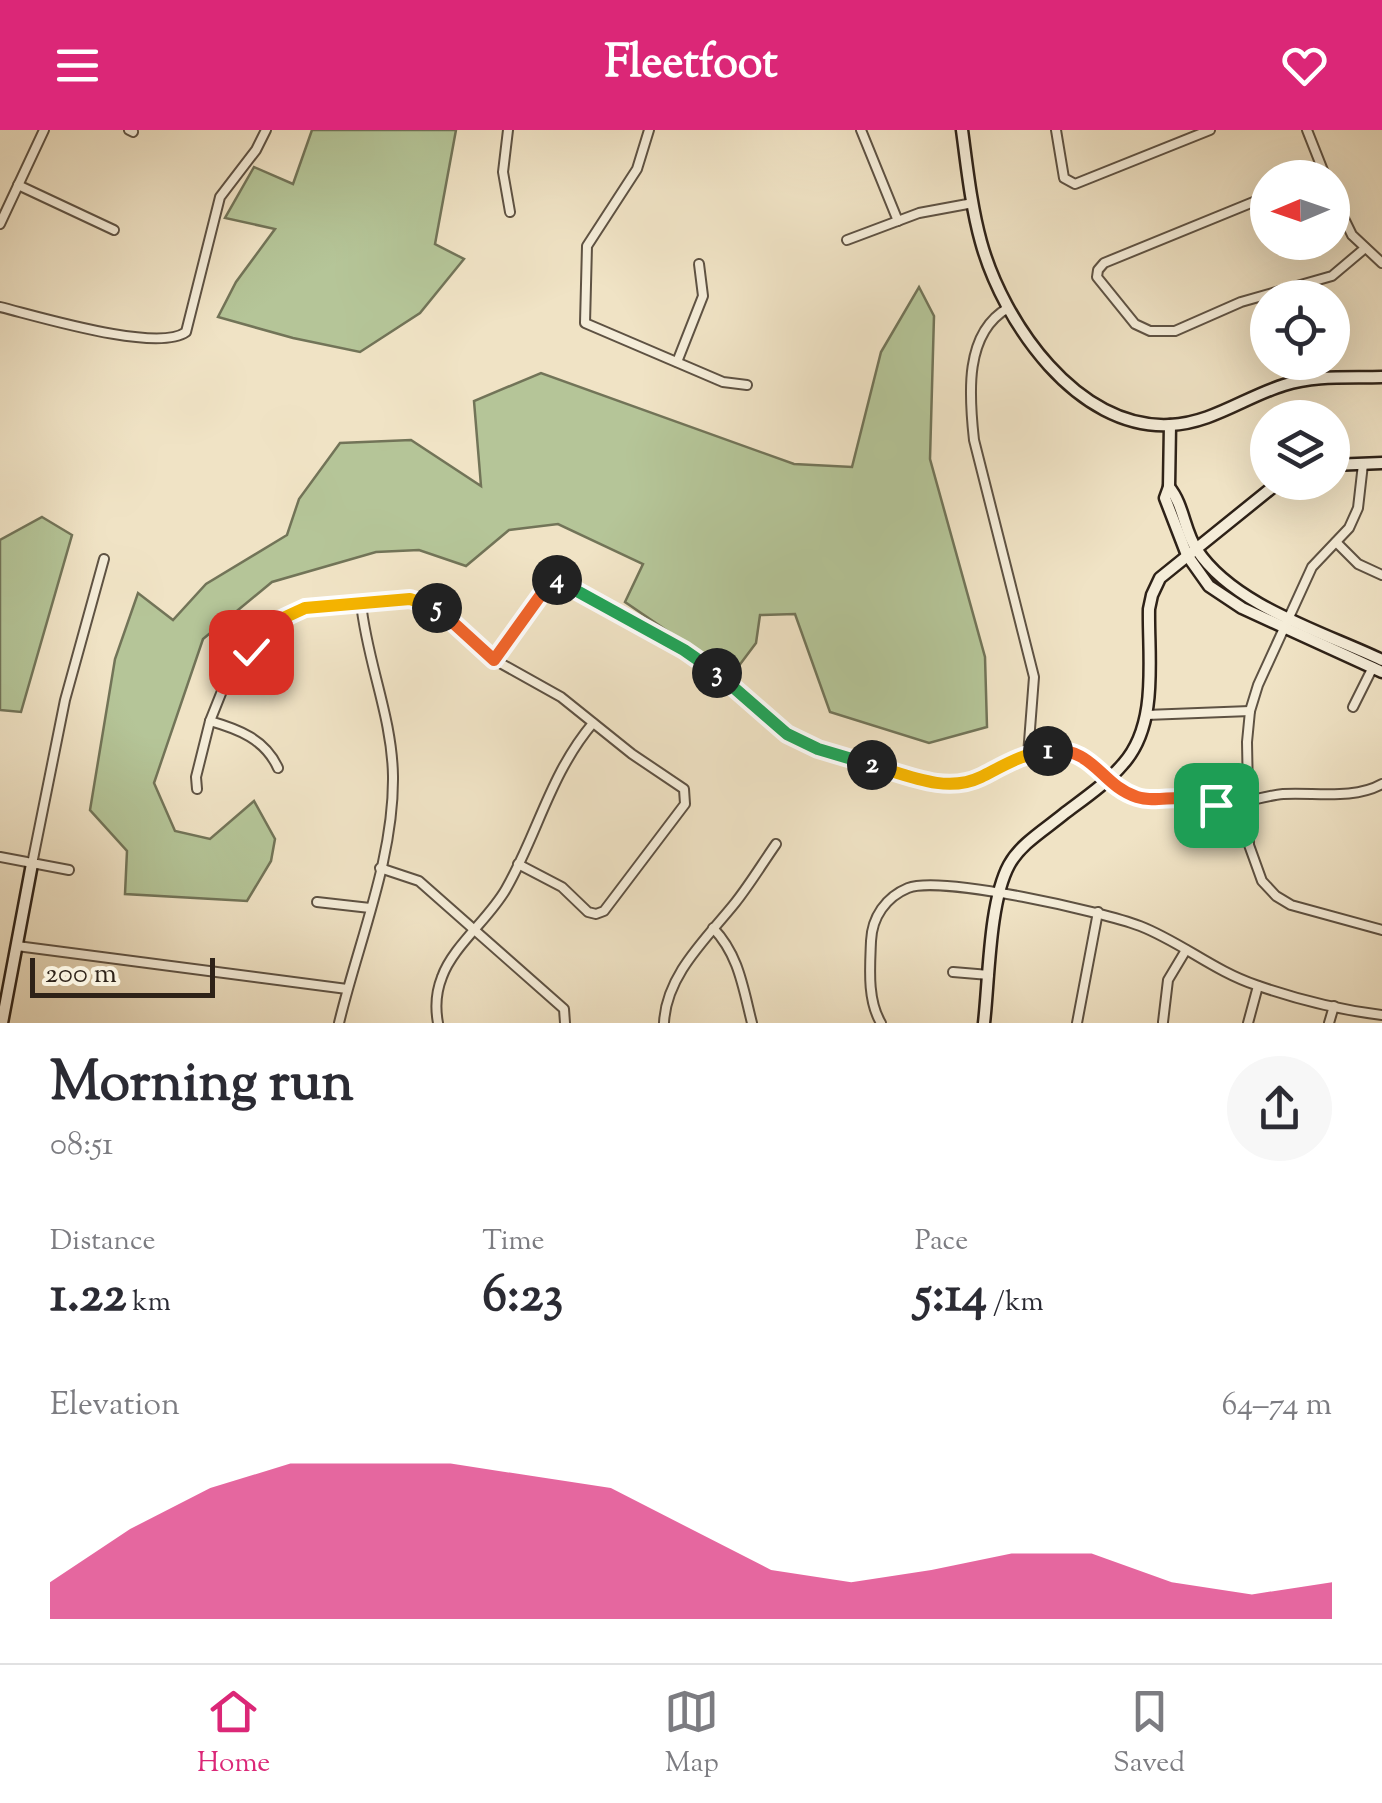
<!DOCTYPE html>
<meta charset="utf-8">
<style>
:root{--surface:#fff;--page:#f7f7f7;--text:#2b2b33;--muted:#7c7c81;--line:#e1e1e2;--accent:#db2777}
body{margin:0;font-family:"Sorts Mill Goudy",serif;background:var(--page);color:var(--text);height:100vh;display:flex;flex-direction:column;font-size:38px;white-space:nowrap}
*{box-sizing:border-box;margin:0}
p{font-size:32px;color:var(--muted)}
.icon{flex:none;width:55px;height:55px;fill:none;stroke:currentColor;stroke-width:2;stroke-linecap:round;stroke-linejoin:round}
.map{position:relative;height:893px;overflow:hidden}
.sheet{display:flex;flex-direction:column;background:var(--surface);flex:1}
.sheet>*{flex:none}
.needle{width:65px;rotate:268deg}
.tools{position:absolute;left:1250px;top:30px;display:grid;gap:20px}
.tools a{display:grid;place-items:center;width:100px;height:100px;border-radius:50%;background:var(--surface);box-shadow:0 10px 40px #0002;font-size:50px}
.scale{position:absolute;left:30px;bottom:25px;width:185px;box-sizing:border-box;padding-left:10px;border:5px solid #2e2218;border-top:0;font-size:28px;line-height:35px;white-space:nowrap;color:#2e2218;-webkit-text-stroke:8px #f5edd9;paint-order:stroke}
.pin{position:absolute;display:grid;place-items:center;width:85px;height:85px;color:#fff;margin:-42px;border-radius:20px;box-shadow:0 5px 15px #0006}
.km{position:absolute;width:50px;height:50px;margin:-25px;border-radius:50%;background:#222;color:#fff;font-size:28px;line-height:50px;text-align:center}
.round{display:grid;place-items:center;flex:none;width:105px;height:105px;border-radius:52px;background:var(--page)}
.headline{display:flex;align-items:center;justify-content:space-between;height:170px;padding:0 50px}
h1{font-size:55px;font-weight:800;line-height:75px}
.metrics{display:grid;grid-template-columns:repeat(3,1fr);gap:15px;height:170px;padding:10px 50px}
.metrics div{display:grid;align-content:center}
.metrics b{font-size:50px;font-weight:800}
.metrics small{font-size:28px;font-weight:400}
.metrics p{font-size:28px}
.chart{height:280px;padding:20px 50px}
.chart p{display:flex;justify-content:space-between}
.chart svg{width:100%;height:180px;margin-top:10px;fill:var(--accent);opacity:.7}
header{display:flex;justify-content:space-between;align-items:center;height:130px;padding:0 50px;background:var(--accent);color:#fff;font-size:45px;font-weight:800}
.dock{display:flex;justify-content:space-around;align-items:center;height:140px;border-top:2px solid var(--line);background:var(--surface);font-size:28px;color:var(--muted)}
.dock a{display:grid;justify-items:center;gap:5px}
.dock .current{color:var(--accent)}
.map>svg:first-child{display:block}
</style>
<header><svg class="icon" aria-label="menu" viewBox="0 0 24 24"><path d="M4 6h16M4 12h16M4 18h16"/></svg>Fleetfoot<svg class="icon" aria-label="heart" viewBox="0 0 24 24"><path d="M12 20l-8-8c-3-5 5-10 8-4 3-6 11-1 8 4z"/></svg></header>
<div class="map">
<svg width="1382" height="893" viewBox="0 0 1382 893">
<rect width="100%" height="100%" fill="#f0e3c5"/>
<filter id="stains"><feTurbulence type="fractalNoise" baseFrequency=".002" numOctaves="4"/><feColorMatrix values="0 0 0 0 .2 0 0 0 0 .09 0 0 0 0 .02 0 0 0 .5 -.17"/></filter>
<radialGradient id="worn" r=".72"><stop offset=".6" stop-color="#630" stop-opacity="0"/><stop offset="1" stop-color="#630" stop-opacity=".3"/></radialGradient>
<!-- green -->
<g fill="#b5c598" stroke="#727458" stroke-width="2.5">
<polygon points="312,0 456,0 435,114 464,129 420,183 360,222 293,208 218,187 236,152 275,99 225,88 254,37 293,54"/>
<polygon points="919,157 934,186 930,329 985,527 987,597 929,613 830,582 795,484 760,485 756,513 732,545 625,472 643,434 558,394 509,400 466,436 419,420 376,422 272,452 203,509 154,653 175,701 210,709 254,671 275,709 271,731 247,771 125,764 127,721 90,680 115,529 138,463 173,490 206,454 287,405 299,369 340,313 411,310 481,356 474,271 541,243 794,334 852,337 881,222"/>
<polygon points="42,387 72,405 21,582 0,580 0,410"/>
</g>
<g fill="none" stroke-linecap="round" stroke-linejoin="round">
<!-- street casing -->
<g stroke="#5e5243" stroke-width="12">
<g id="street">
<polyline points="129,0 133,2"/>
<polyline points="508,0 503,42 510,82"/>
<polyline points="649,0 637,39 587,116 585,193 723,252 747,255"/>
<polyline points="861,0 898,91"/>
<polyline points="1056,0 1064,48 1075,54 1210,0"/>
<polyline points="1307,0 1326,48"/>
<polyline points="18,55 114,100"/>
<polyline points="1332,64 1352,105 1382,133"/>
<polyline points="1268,66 1104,133 1098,140 1097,147 1135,194 1150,201 1175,201 1241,172 1332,146 1364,119"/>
<polyline points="0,94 44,0"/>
<polyline points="847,110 919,83 973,73"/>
<path d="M0 177C37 186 157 223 186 202L220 67 256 20 266 0"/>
<path d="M1008 178C964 203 969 265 974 310L1034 547 1028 625"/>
<polyline points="677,232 703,166 699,134"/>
<polyline points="1363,334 1358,378 1349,398 1312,437 1258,555 1250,581 1247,612 1249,715 1262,751 1276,766 1291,775 1382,800"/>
<polyline points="1336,412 1358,434 1382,445"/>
<path d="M494 530 553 448 685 520 730 552 787 604 818 619 930 652C985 659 1015 615 1062 619 1095 623 1108 660 1139 668 1153 672 1170 667 1185 668 1195 669 1204 675 1215 675 1238 676 1261 666 1283 664 1314 662 1354 670 1382 654"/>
<polyline points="1353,577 1373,537"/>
<polyline points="1146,585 1250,581"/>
<path d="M210 591C238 599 265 609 278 638"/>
<polyline points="197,659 196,647 210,591 226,551 279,490 305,478 410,469 441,479 484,524 561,567 632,624 684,659 685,674 604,781 596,784 588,782 562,757 518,734"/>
<polyline points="0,727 69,740"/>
<polyline points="32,734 65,570 104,429"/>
<polyline points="380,738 419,751 564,879 565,893"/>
<polyline points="317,772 370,778"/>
<path d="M713 798C739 825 743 858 752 893"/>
<polyline points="17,816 347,859"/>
<polyline points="953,842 989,845"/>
<polyline points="1163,892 1168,850 1186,820"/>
<path d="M339 893C358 813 394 729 393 646 392 586 367 532 361 473"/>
<path d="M438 893C435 877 436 862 442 847 453 816 489 789 506 759 538 703 550 644 593 593"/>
<path d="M664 893C666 845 707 808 735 773 750 754 762 734 776 714"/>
<path d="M881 893C867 870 870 837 871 811 872 787 886 767 908 758 941 745 1104 782 1140 796 1181 812 1214 841 1256 855 1296 869 1340 880 1382 885"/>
<polyline points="1077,893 1098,782"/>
<polyline points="1248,893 1258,856"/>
<polyline points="1329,893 1334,876"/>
</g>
</g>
<!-- secondary casing -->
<g stroke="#2e2218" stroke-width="15">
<g id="secondary">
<path d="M962 0C967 37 971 76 981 112 1003 192 1077 300 1170 295 1212 293 1245 267 1284 255 1315 245 1349 248 1382 247"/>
<polyline points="1170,295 1169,357 1165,368 1187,425 1209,456 1242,478 1382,542"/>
<polyline points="1332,335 1382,333"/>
<path d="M1169 357C1184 375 1184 401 1197 420 1234 476 1323 502 1382 530"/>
<polyline points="2,893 32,734"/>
<path d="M984 893C989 850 989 772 1009 735 1021 713 1046 699 1065 683 1085 668 1107 653 1123 634 1159 594 1148 528 1149 479L1152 465 1160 448 1279 352"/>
</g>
</g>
<!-- street -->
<use href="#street" stroke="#f5edd9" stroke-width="8"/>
<!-- secondary -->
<use href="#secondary" stroke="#f5edd9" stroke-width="10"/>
</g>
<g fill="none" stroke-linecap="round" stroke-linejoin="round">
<!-- split-1 casing -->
<g stroke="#fff" stroke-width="20">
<path id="split-1" d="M1048 621C1094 616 1100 655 1137 667 1152 672 1169 667 1184 668 1195 669 1205 674 1216 675"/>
</g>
<!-- split-2 casing -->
<g stroke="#fff" stroke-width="20">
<path id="split-2" d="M872 635C907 645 946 664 981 647 1003 636 1023 623 1048 621"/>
</g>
<!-- split-3 casing -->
<g stroke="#fff" stroke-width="20">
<polyline id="split-3" points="717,543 787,604 818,619 872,635"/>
</g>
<!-- split-4 casing -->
<g stroke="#fff" stroke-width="20">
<polyline id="split-4" points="557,450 684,520 717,543"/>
</g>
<!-- split-5 casing -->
<g stroke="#fff" stroke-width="20">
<polyline id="split-5" points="437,478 494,530 553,448 557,450"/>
</g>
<!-- split-6 casing -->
<g stroke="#fff" stroke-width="20">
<polyline id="split-6" points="251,522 279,490 305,478 410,469 437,478"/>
</g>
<!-- split-1 -->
<use href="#split-1" stroke="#f0652b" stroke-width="12"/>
<!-- split-2 -->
<use href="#split-2" stroke="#f5b400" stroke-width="12"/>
<!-- split-3 -->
<use href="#split-3" stroke="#22a559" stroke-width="12"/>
<!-- split-4 -->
<use href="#split-4" stroke="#22a559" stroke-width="12"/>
<!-- split-5 -->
<use href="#split-5" stroke="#f0652b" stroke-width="12"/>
<!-- split-6 -->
<use href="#split-6" stroke="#f5b400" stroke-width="12"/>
</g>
<rect width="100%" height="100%" filter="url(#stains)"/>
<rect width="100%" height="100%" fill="url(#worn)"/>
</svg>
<div class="tools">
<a><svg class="needle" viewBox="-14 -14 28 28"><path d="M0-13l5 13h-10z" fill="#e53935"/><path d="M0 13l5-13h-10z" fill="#7c7c81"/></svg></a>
<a><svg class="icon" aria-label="locate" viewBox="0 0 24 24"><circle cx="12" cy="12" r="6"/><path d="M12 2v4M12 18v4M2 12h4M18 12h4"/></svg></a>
<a><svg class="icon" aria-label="layers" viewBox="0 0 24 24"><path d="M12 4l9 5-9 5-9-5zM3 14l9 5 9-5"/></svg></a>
</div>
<div class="scale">200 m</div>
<div class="pin" style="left:1216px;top:675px;background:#1e9e55"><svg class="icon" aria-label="arrive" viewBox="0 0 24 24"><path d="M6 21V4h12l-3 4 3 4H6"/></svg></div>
<div class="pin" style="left:251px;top:522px;background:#d93025"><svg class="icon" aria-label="check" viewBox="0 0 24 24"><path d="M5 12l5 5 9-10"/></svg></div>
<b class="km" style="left:1048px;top:621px">1</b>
<b class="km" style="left:872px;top:635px">2</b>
<b class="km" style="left:717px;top:543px">3</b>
<b class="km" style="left:557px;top:450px">4</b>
<b class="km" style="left:437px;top:478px">5</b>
</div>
<section class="sheet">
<div class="headline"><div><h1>Morning run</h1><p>08:51</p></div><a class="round"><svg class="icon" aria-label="share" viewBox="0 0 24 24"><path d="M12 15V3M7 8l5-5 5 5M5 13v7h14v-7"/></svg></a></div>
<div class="metrics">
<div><p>Distance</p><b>1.22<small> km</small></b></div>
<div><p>Time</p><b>6:23</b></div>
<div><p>Pace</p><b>5:14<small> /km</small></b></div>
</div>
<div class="chart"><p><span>Elevation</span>64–74 m</p>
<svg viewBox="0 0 160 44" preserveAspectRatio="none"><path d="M0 44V35L10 22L20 12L30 6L40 6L50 6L60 9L70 12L80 22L90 32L100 35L110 32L120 28L130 28L140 35L150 38L160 35V44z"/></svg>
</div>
</section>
<nav class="dock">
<a class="current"><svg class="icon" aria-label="home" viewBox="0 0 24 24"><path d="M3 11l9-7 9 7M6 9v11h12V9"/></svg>Home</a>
<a><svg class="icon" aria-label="map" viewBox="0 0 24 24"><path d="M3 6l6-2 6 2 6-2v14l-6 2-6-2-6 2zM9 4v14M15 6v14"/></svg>Map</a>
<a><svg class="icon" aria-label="saved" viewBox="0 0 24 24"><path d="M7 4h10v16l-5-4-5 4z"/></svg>Saved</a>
</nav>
